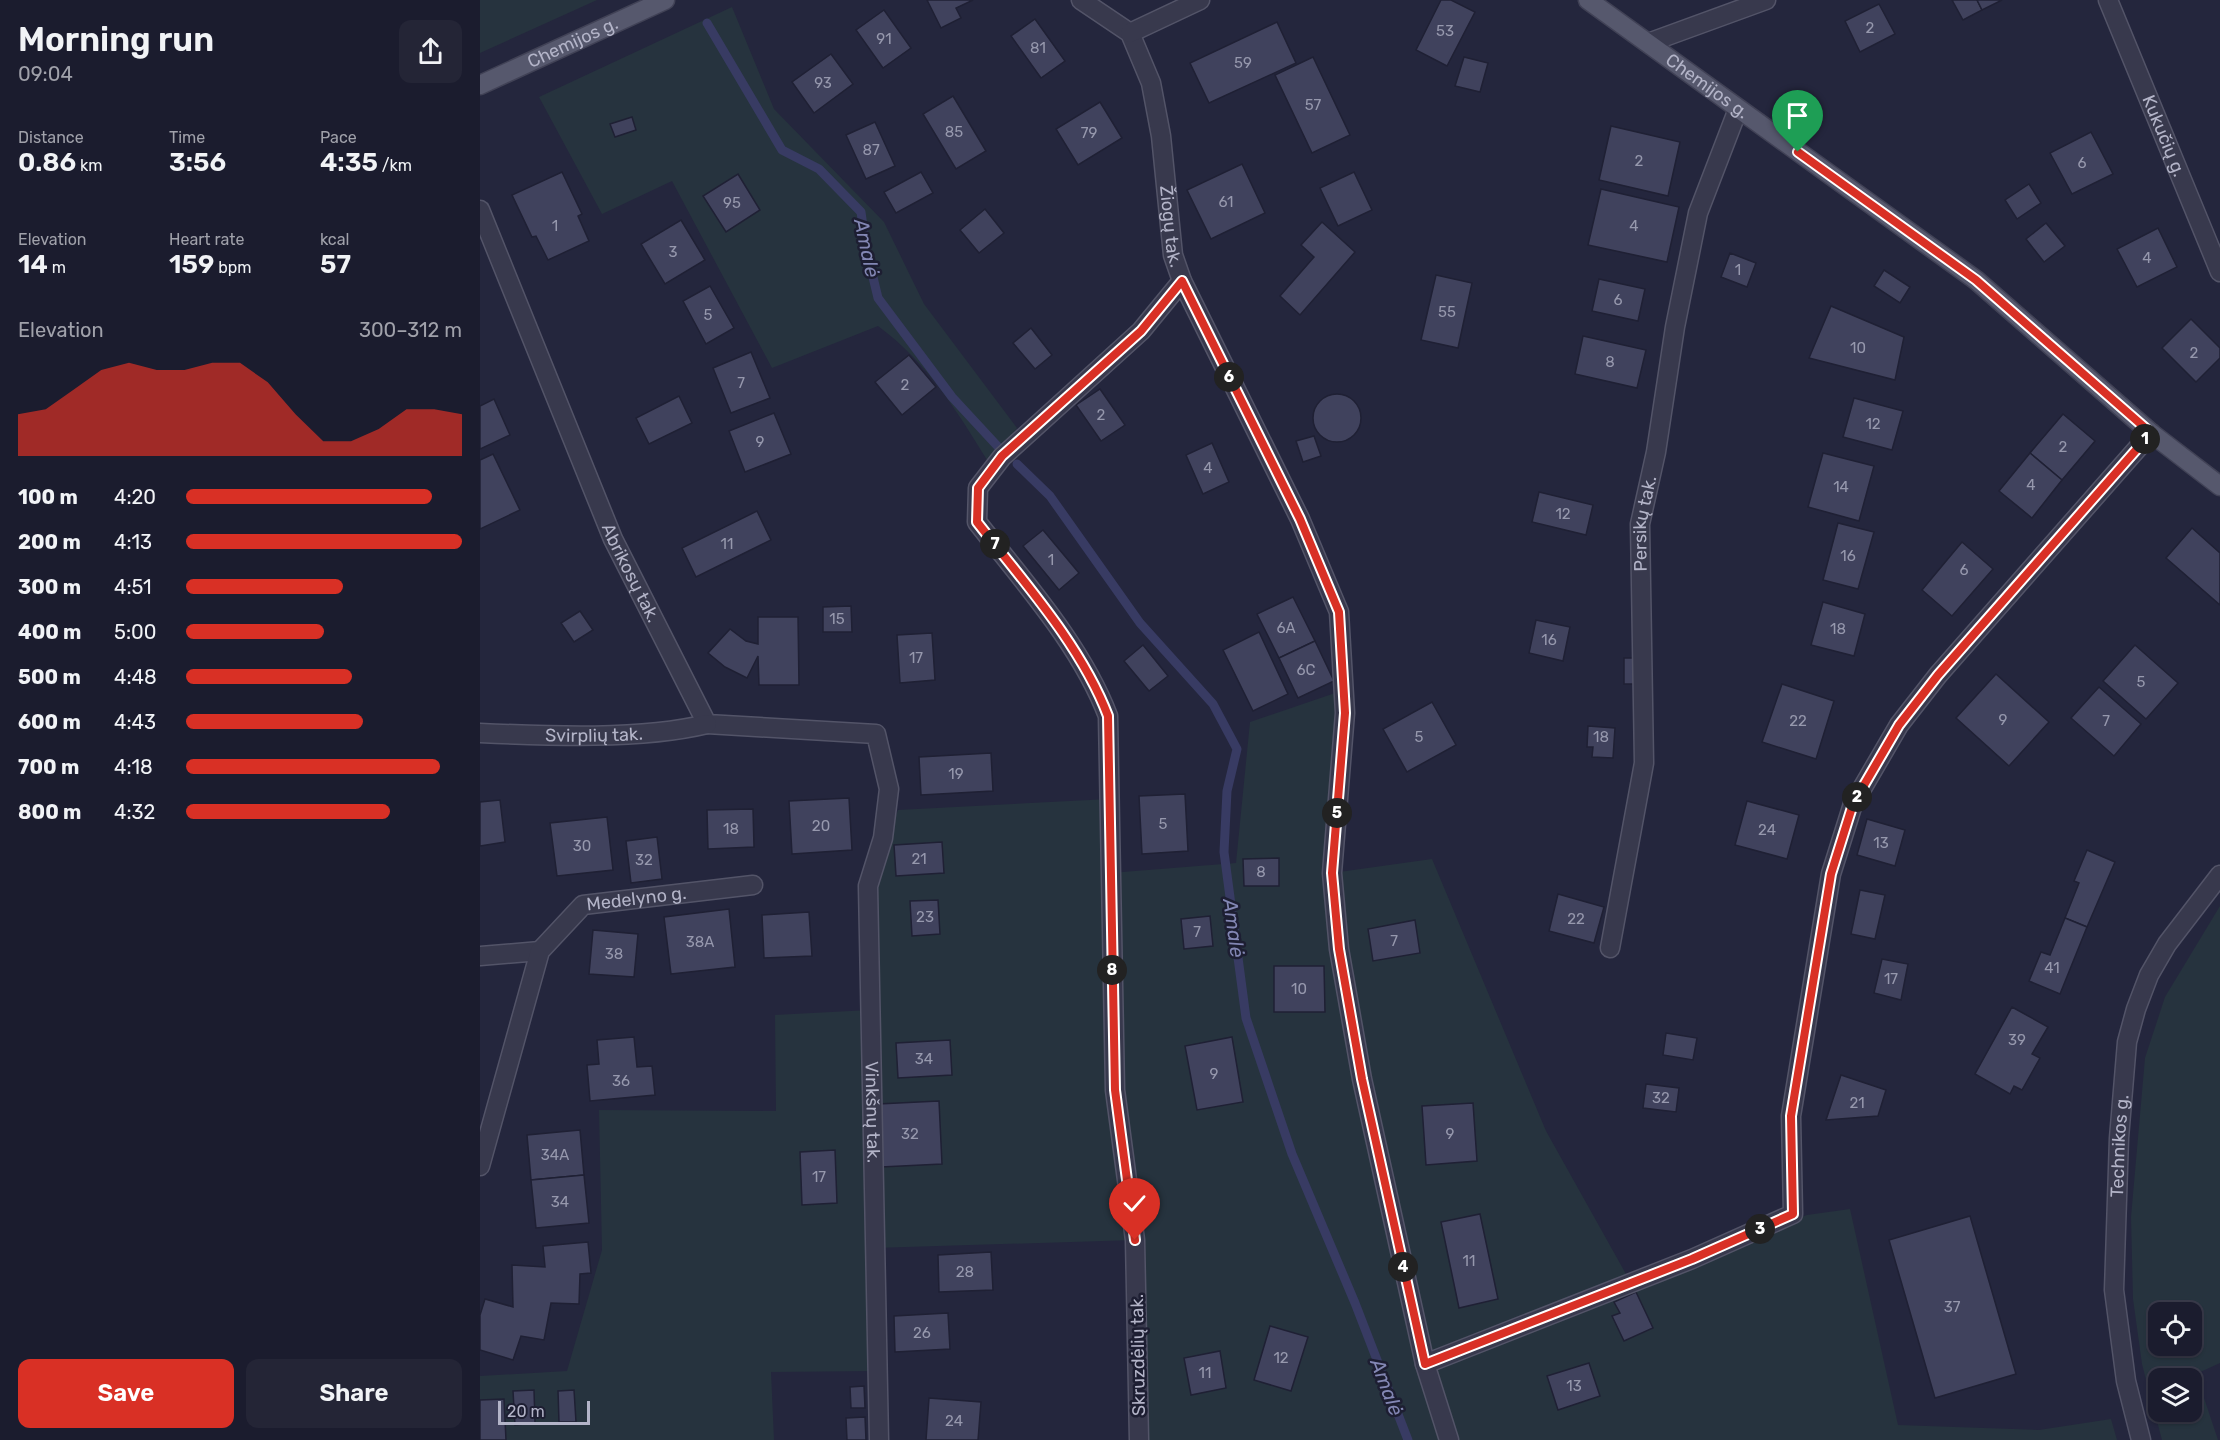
<!DOCTYPE html>
<meta charset="utf-8">
<style>
:root{--surface:#1b1c2e;--page:#242536;--text:#f1f3f6;--muted:#a0a1aa;--line:#393a4a;--accent:#d93025}
body{margin:0;font-family:Rubik,sans-serif;background:var(--page);color:var(--text);height:100vh;display:flex;flex-direction:column;font-size:22px;white-space:nowrap}
*{box-sizing:border-box;margin:0}
p{font-size:20px;color:var(--muted)}
.icon{flex:none;width:33px;height:33px;fill:none;stroke:currentColor;stroke-width:2;stroke-linecap:round;stroke-linejoin:round}
.map{position:relative;flex:1;overflow:hidden}
.drawer{display:flex;flex-direction:column;background:var(--surface);width:480px}
.drawer>*{flex:none}
.fabs{position:absolute;left:1668px;top:1302px;display:grid;gap:12px}
.fabs a{display:grid;place-items:center;width:54px;height:54px;border-radius:12px;background:var(--surface);box-shadow:0 2px 4px #0004,0 0 0 2px var(--line);font-size:30px}
.scale{position:absolute;left:18px;bottom:15px;width:92px;box-sizing:border-box;padding-left:6px;border:3px solid #b3b4c8;border-top:0;font-size:16px;line-height:21px;white-space:nowrap;color:#b3b4c8;-webkit-text-stroke:4px #1d1e32;paint-order:stroke}
.pin{position:absolute;display:grid;place-items:center;width:51px;height:51px;color:#fff;margin:-62px -26px;border-radius:50% 50% 50% 0;rotate:-45deg;box-shadow:0 0 6px #0007}
.pin .icon{rotate:45deg}
.km{position:absolute;width:30px;height:30px;margin:-15px;border-radius:50%;background:#222;color:#fff;font-size:16px;line-height:30px;text-align:center}
.round{display:grid;place-items:center;flex:none;width:63px;height:63px;border-radius:12px;background:var(--page)}
.headline{display:flex;align-items:center;justify-content:space-between;height:102px;padding:0 18px}
h1{font-size:33px;font-weight:600;line-height:45px}
.figures{display:grid;grid-template-columns:repeat(3,1fr);gap:9px;height:102px;padding:6px 18px}
.figures div{display:grid;align-content:center}
.figures b{font-size:26px;font-weight:600}
.figures small{font-size:16px;font-weight:400}
.figures p{font-size:16px}
.chart{height:168px;padding:12px 18px}
.chart p{display:flex;justify-content:space-between}
.chart svg{width:100%;height:108px;margin-top:6px;fill:var(--accent);opacity:.7}
.action{display:flex;gap:12px;margin-top:auto;padding:12px 18px}
.action a{flex:1;height:69px;border-radius:12px;background:var(--accent);color:#fff;font-size:24px;font-weight:600;line-height:69px;text-align:center}
.action a+a{background:var(--page);color:var(--text)}
ul{padding:0 18px;list-style:none;font-size:20px}
li{display:grid;grid-template-columns:96px 72px 1fr;align-items:center;height:45px}
li i{height:15px;border-radius:8px;background:var(--accent)}
main{display:flex;flex:1;min-height:0}
.map>svg:first-child{display:block}
</style>
<main>
<section class="drawer">
<div class="headline"><div><h1>Morning run</h1><p>09:04</p></div><a class="round"><svg class="icon" aria-label="share" viewBox="0 0 24 24"><path d="M12 15V3M7 8l5-5 5 5M5 13v7h14v-7"/></svg></a></div>
<div class="figures">
<div><p>Distance</p><b>0.86<small> km</small></b></div>
<div><p>Time</p><b>3:56</b></div>
<div><p>Pace</p><b>4:35<small> /km</small></b></div>
</div>
<div class="figures">
<div><p>Elevation</p><b>14<small> m</small></b></div>
<div><p>Heart rate</p><b>159<small> bpm</small></b></div>
<div><p>kcal</p><b>57</b></div>
</div>
<div class="chart"><p><span>Elevation</span>300–312 m</p>
<svg viewBox="0 0 160 44" preserveAspectRatio="none"><path d="M0 44V27L10 25L20 17L30 9L40 6L50 9L60 9L70 6L80 6L90 14L100 27L110 38L120 38L130 33L140 25L150 25L160 27V44z"/></svg>
</div>
<ul>
<li><b>100 m</b>4:20<i style="width:89%"></i></li>
<li><b>200 m</b>4:13<i style="width:100%"></i></li>
<li><b>300 m</b>4:51<i style="width:57%"></i></li>
<li><b>400 m</b>5:00<i style="width:50%"></i></li>
<li><b>500 m</b>4:48<i style="width:60%"></i></li>
<li><b>600 m</b>4:43<i style="width:64%"></i></li>
<li><b>700 m</b>4:18<i style="width:92%"></i></li>
<li><b>800 m</b>4:32<i style="width:74%"></i></li>
</ul>
<div class="action"><a>Save</a><a>Share</a></div>
</section>
<div class="map">
<svg width="1740" height="1440" viewBox="0 0 1740 1440">
<rect width="100%" height="100%" fill="#24263d"/>
<!-- green -->
<g fill="#26333e" fill-rule="evenodd">
<polygon points="0,0 117,0 0,53"/>
<path d="M252 7 294 109 404 222 444 304 537 428 509 463C476 410 449 364 398 326L292 368 192 181 122 214 59 97Z"/>
<polygon points="864,690 852,873 952,859 1066,1131 1151,1283 1327,1215 1370,1209 1418,1425 1559,1430 1631,1419 1637,1440 659,1440 655,1240 394,1248 397,1371 291,1372 294,1440 0,1440 0,1376 87,1371 122,1250 119,1110 296,1111 295,1015 390,1010 388,886 418,810 629,799 630,873 756,863 770,722"/>
<path d="M1740 906V1363L1716 1374 1738 1440H1682L1662 1364 1653 1299 1651 1217 1665 1058 1685 997ZM1678 1312H1712V1346H1678ZM1678 1378H1712V1412H1678Z"/>
</g>
<g fill="none" stroke-linecap="round" stroke-linejoin="round">
<!-- stream -->
<g stroke="#383b63" stroke-width="9">
<polyline points="227,23 302,150 339,169 381,212 386,248 398,298 472,397 522,451"/>
<polyline points="537,464 570,496 660,623 733,704 757,749 747,791 744,852 766,1018 812,1154 875,1303 928,1440"/>
</g>
</g>
<!-- building -->
<g fill="#40425d" stroke="#1f2034" stroke-width="1.5">
<polygon points="447,0 493,0 476,8 481,18 461,28"/>
<polygon points="961,0 971,0 995,12 967,66 936,50"/>
<polygon points="1472,0 1497,0 1502,10 1483,20"/>
<polygon points="1497,0 1522,0 1502,10"/>
<polygon points="1399,4 1415,34 1380,52 1365,21"/>
<polygon points="404,10 431,48 403,68 376,30"/>
<polygon points="555,19 585,61 561,78 531,36"/>
<polygon points="797,22 816,63 729,103 710,63"/>
<polygon points="351,54 373,84 334,113 312,82"/>
<polygon points="833,57 870,135 832,153 795,75"/>
<polygon points="984,57 1008,63 1000,92 975,86"/>
<polygon points="473,96 506,151 476,169 443,114"/>
<polygon points="620,102 642,138 598,165 576,129"/>
<polygon points="152,117 156,130 135,137 130,124"/>
<polygon points="395,122 415,166 386,179 366,135"/>
<polygon points="1131,126 1200,142 1188,196 1119,180"/>
<polygon points="1611,132 1633,174 1592,194 1570,153"/>
<polygon points="762,164 785,213 731,239 707,190"/>
<polygon points="82,172 102,214 98,216 109,241 68,260 56,236 52,237 32,195"/>
<polygon points="441,172 453,193 416,213 404,192"/>
<polygon points="874,172 892,210 858,226 840,188"/>
<polygon points="258,174 280,210 246,232 223,196"/>
<polygon points="1549,184 1561,203 1537,219 1525,200"/>
<polygon points="1121,189 1199,207 1187,262 1108,245"/>
<polygon points="505,209 524,233 499,253 480,230"/>
<polygon points="201,220 225,260 185,284 161,244"/>
<polygon points="842,222 875,252 820,315 800,296 834,257 821,245"/>
<polygon points="1566,223 1585,246 1564,262 1546,239"/>
<polygon points="1678,228 1697,267 1657,287 1637,249"/>
<polygon points="1250,253 1276,263 1267,287 1241,277"/>
<polygon points="1404,270 1430,287 1420,303 1394,286"/>
<polygon points="956,275 992,283 978,348 941,340"/>
<polygon points="1119,279 1165,289 1158,321 1112,311"/>
<polygon points="230,286 254,328 226,344 203,301"/>
<polygon points="1351,306 1424,337 1415,380 1329,358"/>
<polygon points="1711,319 1740,348 1740,358 1716,382 1682,348"/>
<polygon points="551,328 572,355 555,369 533,343"/>
<polygon points="1103,336 1166,350 1157,388 1095,374"/>
<polygon points="271,352 290,398 251,413 233,368"/>
<polygon points="429,355 456,387 422,415 395,382"/>
<polygon points="620,389 645,425 621,441 596,405"/>
<circle cx="857" cy="418" r="24"/>
<polygon points="199,396 212,423 169,444 156,418"/>
<polygon points="1374,398 1423,411 1412,450 1363,437"/>
<polygon points="14,399 30,435 0,449 0,406"/>
<polygon points="294,413 311,454 265,472 249,431"/>
<polygon points="1583,414 1615,441 1582,480 1550,453"/>
<polygon points="834,436 841,456 823,462 816,441"/>
<polygon points="732,443 749,482 723,494 706,455"/>
<polygon points="1343,453 1394,466 1379,521 1328,507"/>
<polygon points="1550,453 1582,480 1552,518 1519,491"/>
<polygon points="13,454 40,510 0,529 0,460"/>
<polygon points="1059,492 1113,505 1106,535 1052,522"/>
<polygon points="277,511 291,540 216,577 202,548"/>
<polygon points="1358,523 1394,532 1378,589 1343,580"/>
<polygon points="1712,528 1740,553 1740,605 1686,558"/>
<polygon points="563,530 599,573 579,590 543,546"/>
<polygon points="1482,542 1513,569 1472,616 1442,590"/>
<polygon points="813,597 835,641 799,658 777,614"/>
<polygon points="1343,602 1385,614 1374,656 1331,645"/>
<polygon points="371,606 372,632 343,632 343,607"/>
<polygon points="100,611 113,630 94,642 81,623"/>
<polygon points="278,617 318,617 319,685 279,685 278,656 267,678 245,667 228,653 250,629 266,641 278,644"/>
<polygon points="1056,620 1090,627 1083,661 1049,653"/>
<polygon points="779,632 808,694 773,711 743,650"/>
<polygon points="452,633 455,680 420,683 417,635"/>
<polygon points="835,641 854,681 818,698 799,658"/>
<polygon points="663,645 688,676 669,691 644,661"/>
<polygon points="1655,645 1698,683 1666,719 1623,681"/>
<rect x="1144" y="658" width="11" height="26"/>
<polygon points="1516,674 1569,722 1529,766 1476,718"/>
<polygon points="1302,684 1354,701 1336,759 1282,742"/>
<polygon points="1619,687 1661,724 1634,756 1591,718"/>
<polygon points="952,702 976,745 927,772 903,729"/>
<polygon points="1108,726 1135,728 1133,758 1112,757 1113,747 1107,747"/>
<polygon points="511,753 513,791 441,795 439,757"/>
<polygon points="705,794 708,851 662,854 659,796"/>
<polygon points="369,798 372,850 312,854 309,801"/>
<polygon points="20,800 25,842 0,846 0,802"/>
<polygon points="1267,801 1319,815 1307,859 1255,845"/>
<polygon points="273,809 274,847 228,849 227,810"/>
<polygon points="127,817 133,870 77,876 70,823"/>
<polygon points="1387,819 1425,830 1415,866 1377,855"/>
<polygon points="177,837 182,879 151,883 146,841"/>
<polygon points="462,842 464,873 416,876 414,845"/>
<polygon points="1607,850 1635,862 1607,927 1585,918 1599,883 1594,881"/>
<polygon points="799,858 799,886 764,886 763,859"/>
<polygon points="1380,890 1405,895 1395,939 1371,934"/>
<polygon points="1078,894 1124,907 1114,943 1069,931"/>
<polygon points="458,900 460,934 432,936 430,901"/>
<polygon points="249,909 255,967 191,974 184,917"/>
<polygon points="329,912 332,956 284,958 282,915"/>
<polygon points="730,916 733,946 704,949 701,919"/>
<polygon points="1585,918 1607,927 1580,994 1549,981 1561,952 1570,955"/>
<polygon points="935,920 940,953 893,961 888,929"/>
<polygon points="113,930 158,934 154,977 109,974"/>
<polygon points="1402,959 1428,964 1421,1000 1394,993"/>
<polygon points="794,966 844,966 845,1012 794,1012"/>
<polygon points="1532,1007 1568,1027 1552,1054 1560,1058 1542,1090 1534,1086 1530,1094 1495,1074"/>
<polygon points="1186,1033 1217,1038 1213,1060 1183,1055"/>
<polygon points="154,1037 157,1067 172,1066 175,1095 110,1101 107,1065 119,1064 117,1040"/>
<polygon points="752,1037 763,1102 717,1110 705,1046"/>
<polygon points="470,1040 472,1075 418,1078 416,1043"/>
<polygon points="1361,1075 1406,1090 1398,1116 1346,1120"/>
<polygon points="1166,1084 1199,1088 1196,1112 1163,1108"/>
<polygon points="459,1101 462,1164 401,1167 398,1104"/>
<polygon points="993,1103 997,1161 946,1165 942,1106"/>
<polygon points="100,1130 104,1175 51,1180 47,1135"/>
<polygon points="355,1150 357,1203 322,1205 320,1152"/>
<polygon points="104,1175 109,1223 56,1228 51,1180"/>
<polygon points="1000,1214 1018,1299 979,1308 961,1222"/>
<polygon points="1490,1216 1536,1374 1455,1398 1409,1240"/>
<polygon points="108,1242 111,1273 100,1274 99,1304 71,1303 64,1340 41,1336 33,1360 0,1350 0,1315 5,1299 33,1307 32,1265 65,1267 63,1246"/>
<polygon points="511,1252 513,1290 459,1292 458,1255"/>
<polygon points="1156,1292 1173,1328 1144,1341 1132,1316 1140,1313 1134,1302"/>
<polygon points="468,1313 470,1349 415,1352 414,1316"/>
<polygon points="790,1326 828,1337 811,1391 774,1380"/>
<polygon points="740,1351 746,1388 711,1395 704,1358"/>
<polygon points="1109,1363 1120,1396 1078,1410 1067,1376"/>
<polygon points="384,1386 385,1408 371,1408 370,1387"/>
<polygon points="54,1390 55,1423 35,1425 33,1391"/>
<polygon points="94,1390 96,1422 79,1422 78,1391"/>
<polygon points="449,1398 501,1402 498,1440 446,1440"/>
<polygon points="24,1399 26,1440 0,1440 0,1400"/>
<polygon points="385,1417 386,1440 367,1440 366,1418"/>
</g>
<g fill="none" stroke-linecap="round" stroke-linejoin="round">
<!-- minor casing -->
<g stroke="#535468" stroke-width="21">
<g id="minor">
<path id="s1" d="M601 0 650 33 671 83 681 136 693 255 702 281 820 519 859 612 865 713 852 873 859 949 882 1079 945 1364 969 1440"/>
<path id="s2" d="M1628 0 1740 272"/>
<polyline points="650,33 720,0"/>
<polyline points="1168,43 1286,0"/>
<path id="s3" d="M0 210 133 539 227 724 396 734 409 789 403 838 388 886 399 1440"/>
<path id="s4" d="M0 733C69 736 161 740 227 724"/>
<path id="s5" d="M1130 948 1164 763 1160 524 1176 452 1195 327 1218 213 1258 109"/>
<polyline points="0,956 60,951"/>
<path id="s6" d="M0 1166 60 951 103 905 273 885"/>
<polyline points="945,1364 1212,1259 1313,1214 1311,1116 1351,874 1373,804 1419,725 1458,675 1671,433"/>
<path d="M659 1440 655 1240 635 1090 628 716C601 645 543 581 497 522L498 488 522 457 661 331 702 281"/>
<path id="s7" d="M1661 1440 1646 1381 1634 1290 1639 1138 1647 1042 1656 1009 1669 975 1687 944 1740 875"/>
</g>
</g>
<!-- major casing -->
<g stroke="#414256" stroke-width="21">
<g id="major">
<path id="s8" d="M1108 0 1496 280 1671 433 1740 486"/>
<path id="s9" d="M0 85 185 0"/>
</g>
</g>
<!-- minor -->
<use href="#minor" stroke="#38394d" stroke-width="18"/>
<!-- major -->
<use href="#major" stroke="#56586d" stroke-width="18"/>
</g>
<g fill="none" stroke-linecap="round" stroke-linejoin="round">
<!-- route casing -->
<g stroke="#fff" stroke-width="12">
<path id="route" d="M655 1240 635 1090 628 716C601 645 543 581 497 522L498 488 522 456 661 331 702 281 820 519 859 612 865 713 852 873 859 949 882 1079 945 1364 1212 1259 1313 1214 1311 1116 1351 874 1373 804 1419 725 1458 675 1671 433 1496 280 1318 152"/>
</g>
<!-- route -->
<use href="#route" stroke="#d93025" stroke-width="8"/>
</g>
<g text-anchor="middle" dominant-baseline="central" stroke-width="5" stroke-linejoin="round" paint-order="stroke">
<!-- number labels -->
<g font-size="15" fill="#9698ad">
<text x="1390" y="28">2</text>
<text x="965" y="31">53</text>
<text x="404" y="39">91</text>
<text x="558" y="48">81</text>
<text x="763" y="63">59</text>
<text x="343" y="83">93</text>
<text x="833" y="105">57</text>
<text x="474" y="132">85</text>
<text x="609" y="133">79</text>
<text x="391" y="150">87</text>
<text x="1159" y="161">2</text>
<text x="1602" y="163">6</text>
<text x="746" y="202">61</text>
<text x="252" y="203">95</text>
<text x="75" y="226">1</text>
<text x="1154" y="226">4</text>
<text x="193" y="252">3</text>
<text x="1667" y="258">4</text>
<text x="1258" y="270">1</text>
<text x="1138" y="300">6</text>
<text x="967" y="312">55</text>
<text x="228" y="315">5</text>
<text x="1378" y="348">10</text>
<text x="1714" y="353">2</text>
<text x="1130" y="362">8</text>
<text x="261" y="383">7</text>
<text x="425" y="385">2</text>
<text x="621" y="415">2</text>
<text x="1393" y="424">12</text>
<text x="280" y="442">9</text>
<text x="1583" y="447">2</text>
<text x="728" y="468">4</text>
<text x="1551" y="485">4</text>
<text x="1361" y="487">14</text>
<text x="1083" y="514">12</text>
<text x="247" y="544">11</text>
<text x="1368" y="556">16</text>
<text x="571" y="560">1</text>
<text x="1484" y="570">6</text>
<text x="357" y="619">15</text>
<text x="806" y="628">6A</text>
<text x="1358" y="629">18</text>
<text x="1069" y="640">16</text>
<text x="436" y="658">17</text>
<text x="826" y="670">6C</text>
<text x="1661" y="682">5</text>
<text x="1523" y="720">9</text>
<text x="1318" y="721">22</text>
<text x="1626" y="721">7</text>
<text x="939" y="737">5</text>
<text x="1121" y="737">18</text>
<text x="476" y="774">19</text>
<text x="683" y="824">5</text>
<text x="341" y="826">20</text>
<text x="251" y="829">18</text>
<text x="1287" y="830">24</text>
<text x="1401" y="843">13</text>
<text x="102" y="846">30</text>
<text x="439" y="859">21</text>
<text x="164" y="860">32</text>
<text x="781" y="872">8</text>
<text x="445" y="917">23</text>
<text x="1096" y="919">22</text>
<text x="717" y="932">7</text>
<text x="914" y="941">7</text>
<text x="220" y="942">38A</text>
<text x="134" y="954">38</text>
<text x="1572" y="968">41</text>
<text x="1411" y="979">17</text>
<text x="819" y="989">10</text>
<text x="1537" y="1040">39</text>
<text x="444" y="1059">34</text>
<text x="734" y="1074">9</text>
<text x="141" y="1081">36</text>
<text x="1181" y="1098">32</text>
<text x="1377" y="1103">21</text>
<text x="430" y="1134">32</text>
<text x="970" y="1134">9</text>
<text x="75" y="1155">34A</text>
<text x="339" y="1177">17</text>
<text x="80" y="1202">34</text>
<text x="989" y="1261">11</text>
<text x="485" y="1272">28</text>
<text x="1472" y="1307">37</text>
<text x="442" y="1333">26</text>
<text x="801" y="1358">12</text>
<text x="725" y="1373">11</text>
<text x="1094" y="1386">13</text>
<text x="474" y="1421">24</text>
</g>
<!-- street labels -->
<g font-size="18" fill="#b3b4c8" stroke="#1d1e32">
<text stroke="none"><textPath href="#s9" startOffset="102">Chemijos g.</textPath></text>
<text stroke="none"><textPath href="#s8" startOffset="147">Chemijos g.</textPath></text>
<text stroke="none"><textPath href="#s2" startOffset="147">Kukučių g.</textPath></text>
<text stroke="none"><textPath href="#s1" startOffset="258">Žiogų tak.</textPath></text>
<text stroke="none"><textPath href="#s5" startOffset="428">Persikų tak.</textPath></text>
<text stroke="none"><textPath href="#s3" startOffset="393">Abrikosų tak.</textPath></text>
<text stroke="none"><textPath href="#s4" startOffset="114">Svirplių tak.</textPath></text>
<text stroke="none"><textPath href="#s6" startOffset="340">Medelyno g.</textPath></text>
<text stroke="none"><textPath href="#s3" startOffset="1114">Vinkšnų tak.</textPath></text>
<text stroke="none"><textPath href="#s7" startOffset="297">Technikos g.</textPath></text>
<text transform="translate(658 1355) rotate(-91)">Skruzdėlių tak.</text>
</g>
<!-- water labels -->
<g font-size="20" font-style="italic" fill="#8387b4" stroke="#1d1e32">
<text transform="translate(387 248) rotate(78)">Amalė</text>
<text transform="translate(754 928) rotate(82)">Amalė</text>
<text transform="translate(907 1387) rotate(69)">Amalė</text>
</g>
</g>
</svg>
<div class="fabs">
<a><svg class="icon" aria-label="locate" viewBox="0 0 24 24"><circle cx="12" cy="12" r="6"/><path d="M12 2v4M12 18v4M2 12h4M18 12h4"/></svg></a>
<a><svg class="icon" aria-label="layers" viewBox="0 0 24 24"><path d="M12 4l9 5-9 5-9-5zM3 14l9 5 9-5"/></svg></a>
</div>
<div class="scale">20 m</div>
<div class="pin" style="left:1318px;top:152px;background:#1e9e55"><svg class="icon" aria-label="arrive" viewBox="0 0 24 24"><path d="M6 21V4h12l-3 4 3 4H6"/></svg></div>
<div class="pin" style="left:655px;top:1240px;background:#d93025"><svg class="icon" aria-label="check" viewBox="0 0 24 24"><path d="M5 12l5 5 9-10"/></svg></div>
<b class="km" style="left:1665px;top:439px">1</b>
<b class="km" style="left:1377px;top:797px">2</b>
<b class="km" style="left:1280px;top:1229px">3</b>
<b class="km" style="left:923px;top:1267px">4</b>
<b class="km" style="left:857px;top:813px">5</b>
<b class="km" style="left:749px;top:377px">6</b>
<b class="km" style="left:515px;top:544px">7</b>
<b class="km" style="left:632px;top:970px">8</b>
</div>
</main>
